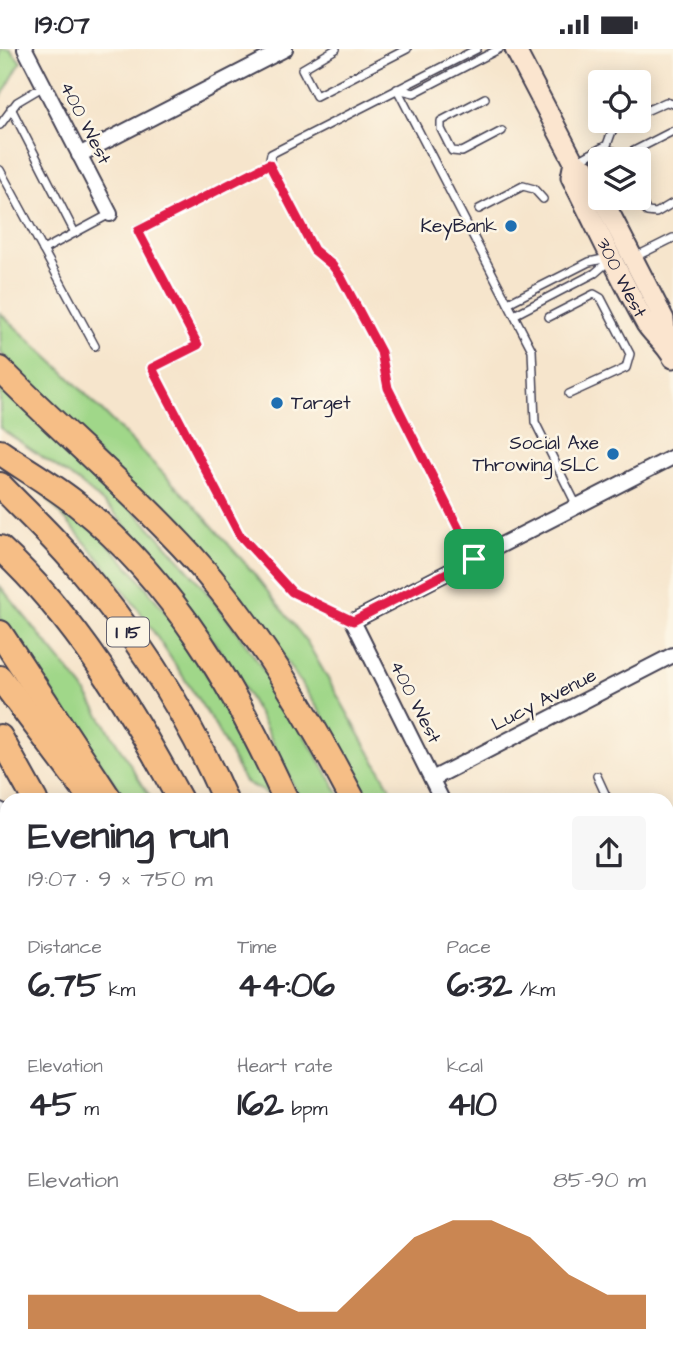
<!DOCTYPE html>
<meta charset="utf-8">
<style>
:root{--surface:#fff;--page:#f7f7f7;--text:#2b2b33;--muted:#7c7c81;--accent:#b45309}
body{margin:0;font-family:"Architects Daughter",sans-serif;background:var(--page);color:var(--text);height:100vh;display:flex;flex-direction:column;font-size:26px;white-space:nowrap}
*{box-sizing:border-box;margin:0}
p{font-size:23px;color:var(--muted)}
.icon{flex:none;width:38px;height:38px;fill:none;stroke:currentColor;stroke-width:2;stroke-linecap:round;stroke-linejoin:round}
.map{position:relative;flex:1;overflow:hidden}
.details{position:absolute;left:0px;top:744px;width:674px;height:569px;display:flex;flex-direction:column;background:var(--surface);border-radius:21px 21px 0 0;box-shadow:0 4px 18px #0003}
.details>*{flex:none}
.tools{position:absolute;left:588px;top:21px;display:grid;gap:14px}
.tools a{display:grid;place-items:center;width:63px;height:63px;border-radius:7px;background:var(--surface);box-shadow:0 4px 18px #0003;font-size:35px}
.pin{position:absolute;display:grid;place-items:center;width:60px;height:60px;color:#fff;margin:-30px;border-radius:14px;box-shadow:0 4px 10px #0006}
.round{display:grid;place-items:center;flex:none;width:74px;height:74px;border-radius:7px;background:var(--page)}
.summary{display:flex;align-items:center;justify-content:space-between;height:119px;padding:0 28px}
h1{font-size:38px;font-weight:700;line-height:52px}
.figures{display:grid;grid-template-columns:repeat(3,1fr);gap:10px;height:119px;padding:7px 28px}
.figures div{display:grid;align-content:center}
.figures b{font-size:35px;font-weight:700}
.figures small{font-size:19px;font-weight:400}
.figures p{font-size:19px}
.chart{height:196px;padding:14px 28px}
.chart p{display:flex;justify-content:space-between}
.chart svg{width:100%;height:126px;margin-top:7px;fill:var(--accent);opacity:.7}
.status{display:flex;justify-content:space-between;align-items:center;height:49px;padding:0 35px;background:var(--surface);direction:ltr}
.status svg{height:19px;fill:currentColor}
.map>svg:first-child{display:block}
</style>
<div class="status"><b>19:07</b><svg viewBox="0 0 49 12"><path d="M0 12V9h3v3zM5 12V6h3v6zM10 12V3h3v9zM15 12V0h3v12zM26 1h20v11H26zM47 4h2v5h-2z"/></svg></div>
<div class="map">
<svg width="673" height="1311" viewBox="0 0 673 1311">
<rect width="100%" height="100%" fill="#fcf5e5"/>
<filter id="ink" filterUnits="userSpaceOnUse"><feTurbulence type="fractalNoise" baseFrequency=".0143" numOctaves="2"/><feDisplacementMap in="SourceGraphic" scale="14" xChannelSelector="R" yChannelSelector="G"/><feConvolveMatrix kernelMatrix="1 2 1 2 8 2 1 2 1" color-interpolation-filters="sRGB"/></filter>
<filter id="wash" filterUnits="userSpaceOnUse"><feTurbulence type="fractalNoise" baseFrequency=".00686" numOctaves="4" result="noise"/><feDisplacementMap in="SourceGraphic" scale="28" xChannelSelector="R" yChannelSelector="G"/><feGaussianBlur stdDeviation="1.57" result="paint"/><feColorMatrix in="noise" values="0 0 0 0 0 0 0 0 0 0 0 0 0 0 0 0 0 1.4 0 .05"/><feComposite in="paint" operator="in"/></filter>
<g filter="url(#wash)">
<rect width="100%" height="100%" fill="#f6e5cc"/>
<!-- green -->
<g fill="#a0d789" stroke="#617c62" stroke-width="2">
<polygon points="0,0 10,0 21,13 0,50"/>
<polygon points="0,264 62,321 193,455 251,521 307,593 397,751 369,751 323,667 265,581 1,304"/>
<path d="M0 333C70 402 148 468 209 546 261 610 301 681 343 751H300L264 675 236 625 172 533 113 462 80 434 0 379Z"/>
<path d="M33 433C58 454 88 474 111 498 180 571 229 658 273 748L245 733 213 673 143 567 102 513Z"/>
<polygon points="0,537 83,639 152,751 126,751 0,569"/>
</g>
</g>
<g filter="url(#ink)">
<g fill="none" stroke-linecap="round" stroke-linejoin="round">
<!-- service casing -->
<g stroke="#423f51" stroke-width="10">
<g id="service">
<polyline points="336,0 302,20 316,47 407,0"/>
<polyline points="397,40 532,301 535,373 577,457"/>
<polyline points="397,40 414,44 499,0"/>
<polyline points="485,49 441,72 441,80 452,102 462,103 502,82"/>
<polyline points="11,59 75,184"/>
<polyline points="639,65 666,53 673,55"/>
<polyline points="0,76 17,53 44,37"/>
<polyline points="603,99 626,106 673,82"/>
<polyline points="578,112 607,96 612,82 623,72"/>
<polyline points="269,115 138,182 198,296 152,319 239,485 292,543 353,572"/>
<polyline points="0,121 95,297"/>
<polyline points="639,147 647,163 656,164 673,154"/>
<polyline points="479,160 523,137 534,140 543,150"/>
<polyline points="43,201 110,165"/>
<polyline points="633,209 673,189"/>
<polyline points="508,254 589,213 608,209"/>
<polyline points="514,266 595,224 610,211"/>
<polyline points="549,268 594,245 601,249 630,305 626,319 569,345"/>
<polyline points="474,510 388,339 381,303 341,228 332,216 314,200 269,115 271,105 477,0"/>
<polyline points="597,727 608,751"/>
<polyline points="0,821 7,814"/>
<polyline points="0,939 7,935"/>
<polyline points="667,1089 673,1086"/>
<polyline points="0,1097 7,1093"/>
<polyline points="667,1126 673,1139"/>
<polyline points="667,1277 673,1274"/>
<polyline points="195,1306 198,1311"/>
<polyline points="100,1309 107,1306"/>
<polyline points="66,1311 76,1306"/>
<polyline points="118,1311 123,1306"/>
<polyline points="128,1311 129,1306"/>
</g>
</g>
<!-- minor casing -->
<g stroke="#423f51" stroke-width="18">
<g id="minor">
<polyline points="25,0 110,165"/>
<polyline points="79,106 285,0"/>
<polyline points="432,730 673,606"/>
<polyline points="442,751 353,572 673,408"/>
<polyline points="0,761 7,774"/>
<polyline points="0,1120 7,1117"/>
<polyline points="0,1168 7,1165"/>
<polyline points="667,1191 673,1203"/>
<polyline points="278,1306 281,1311"/>
</g>
</g>
<!-- secondary casing -->
<g stroke="#423f51" stroke-width="23">
<g id="secondary">
<polyline points="515,0 574,113 586,120 600,146"/>
<path id="s1" d="M574 113 571 128C596 177 619 227 646 275 654 287 666 295 673 309"/>
<polyline points="602,149 664,270 667,298"/>
<polyline points="667,806 673,803"/>
<polyline points="0,1145 7,1142"/>
</g>
</g>
<!-- motorway casing -->
<g stroke="#423f51" stroke-width="28">
<g id="motorway">
<path d="M0 320C55 376 115 427 169 483 245 560 303 656 353 751"/>
<path d="M0 403C26 421 55 437 79 457 174 534 236 641 286 751"/>
<path d="M0 436C25 462 51 486 74 513 136 585 187 664 225 751"/>
<path d="M0 499C75 568 132 662 180 751"/>
<polyline points="0,584 110,751"/>
<polyline points="0,629 92,751"/>
<polyline points="0,688 35,751"/>
<polyline points="329,1306 332,1311"/>
<polyline points="376,1306 379,1311"/>
<polyline points="426,1306 428,1311"/>
<polyline points="467,1306 470,1311"/>
<polyline points="534,1306 537,1311"/>
<polyline points="557,1306 559,1311"/>
</g>
</g>
<!-- service -->
<use href="#service" stroke="#fff" stroke-width="7"/>
<!-- minor -->
<use href="#minor" stroke="#fff" stroke-width="14"/>
<!-- secondary -->
<use href="#secondary" stroke="#fbe5cf" stroke-width="19"/>
<!-- motorway -->
<use href="#motorway" stroke="#f6be86" stroke-width="24"/>
</g>
</g>
<g fill="none" stroke-linecap="round" stroke-linejoin="round" filter="url(#ink)">
<!-- route casing -->
<g stroke="#fff" stroke-width="14">
<polygon id="route" points="269,115 314,201 332,216 341,228 381,303 388,339 474,510 353,572 292,543 239,485 152,319 198,296 138,182"/>
</g>
<!-- route -->
<use href="#route" stroke="#e11d48" stroke-width="9"/>
</g>
<!-- markers -->
<g fill="#1f6fb2" stroke="#fcf5e5" stroke-width="2.5">
<circle cx="511" cy="177" r="7"/>
<circle cx="277" cy="354" r="7"/>
<circle cx="613" cy="405" r="7"/>
</g>
<g text-anchor="middle" dominant-baseline="central" stroke-width="5" stroke-linejoin="round" paint-order="stroke">
<!-- shield labels -->
<rect fill="#fcf5e5" stroke="#63616e" stroke-width="2" x="107" y="568.5" width="42" height="29" rx="5"/>
<g font-size="18" font-weight="bold" fill="#22223b">
<text x="128" y="583">I 15</text>
</g>
<!-- street labels -->
<g font-size="19" fill="#22223b" stroke="#fcf5e5">
<text transform="translate(85 74) rotate(63)">400 West</text>
<text stroke="none"><textPath href="#s1" startOffset="128">300 West</textPath></text>
<text transform="translate(544 651) rotate(-27)">Lucy Avenue</text>
<text transform="translate(415 653) rotate(63)">400 West</text>
</g>
<!-- poi labels -->
<g font-size="19" fill="#22223b" stroke="#fcf5e5" text-anchor="end">
<text x="497" y="177">KeyBank</text>
<text x="291" y="354" text-anchor="start">Target</text>
<text x="599" y="394">Social Axe<tspan x="599" dy="22">Throwing SLC</tspan></text>
</g>
</g>
</svg>
<div class="tools">
<a><svg class="icon" aria-label="locate" viewBox="0 0 24 24"><circle cx="12" cy="12" r="6"/><path d="M12 2v4M12 18v4M2 12h4M18 12h4"/></svg></a>
<a><svg class="icon" aria-label="layers" viewBox="0 0 24 24"><path d="M12 4l9 5-9 5-9-5zM3 14l9 5 9-5"/></svg></a>
</div>
<div class="pin" style="left:474px;top:510px;background:#1e9e55"><svg class="icon" aria-label="arrive" viewBox="0 0 24 24"><path d="M6 21V4h12l-3 4 3 4H6"/></svg></div>
<section class="details">
<div class="summary"><div><h1>Evening run</h1><p>19:07 · 9 × 750 m</p></div><a class="round"><svg class="icon" aria-label="share" viewBox="0 0 24 24"><path d="M12 15V3M7 8l5-5 5 5M5 13v7h14v-7"/></svg></a></div>
<div class="figures">
<div><p>Distance</p><b>6.75<small> km</small></b></div>
<div><p>Time</p><b>44:06</b></div>
<div><p>Pace</p><b>6:32<small> /km</small></b></div>
</div>
<div class="figures">
<div><p>Elevation</p><b>45<small> m</small></b></div>
<div><p>Heart rate</p><b>162<small> bpm</small></b></div>
<div><p>kcal</p><b>410</b></div>
</div>
<div class="chart"><p><span>Elevation</span>85–90 m</p>
<svg viewBox="0 0 160 44" preserveAspectRatio="none"><path d="M0 44V32L10 32L20 32L30 32L40 32L50 32L60 32L70 38L80 38L90 25L100 12L110 6L120 6L130 12L140 25L150 32L160 32V44z"/></svg>
</div>
</section>
</div>
